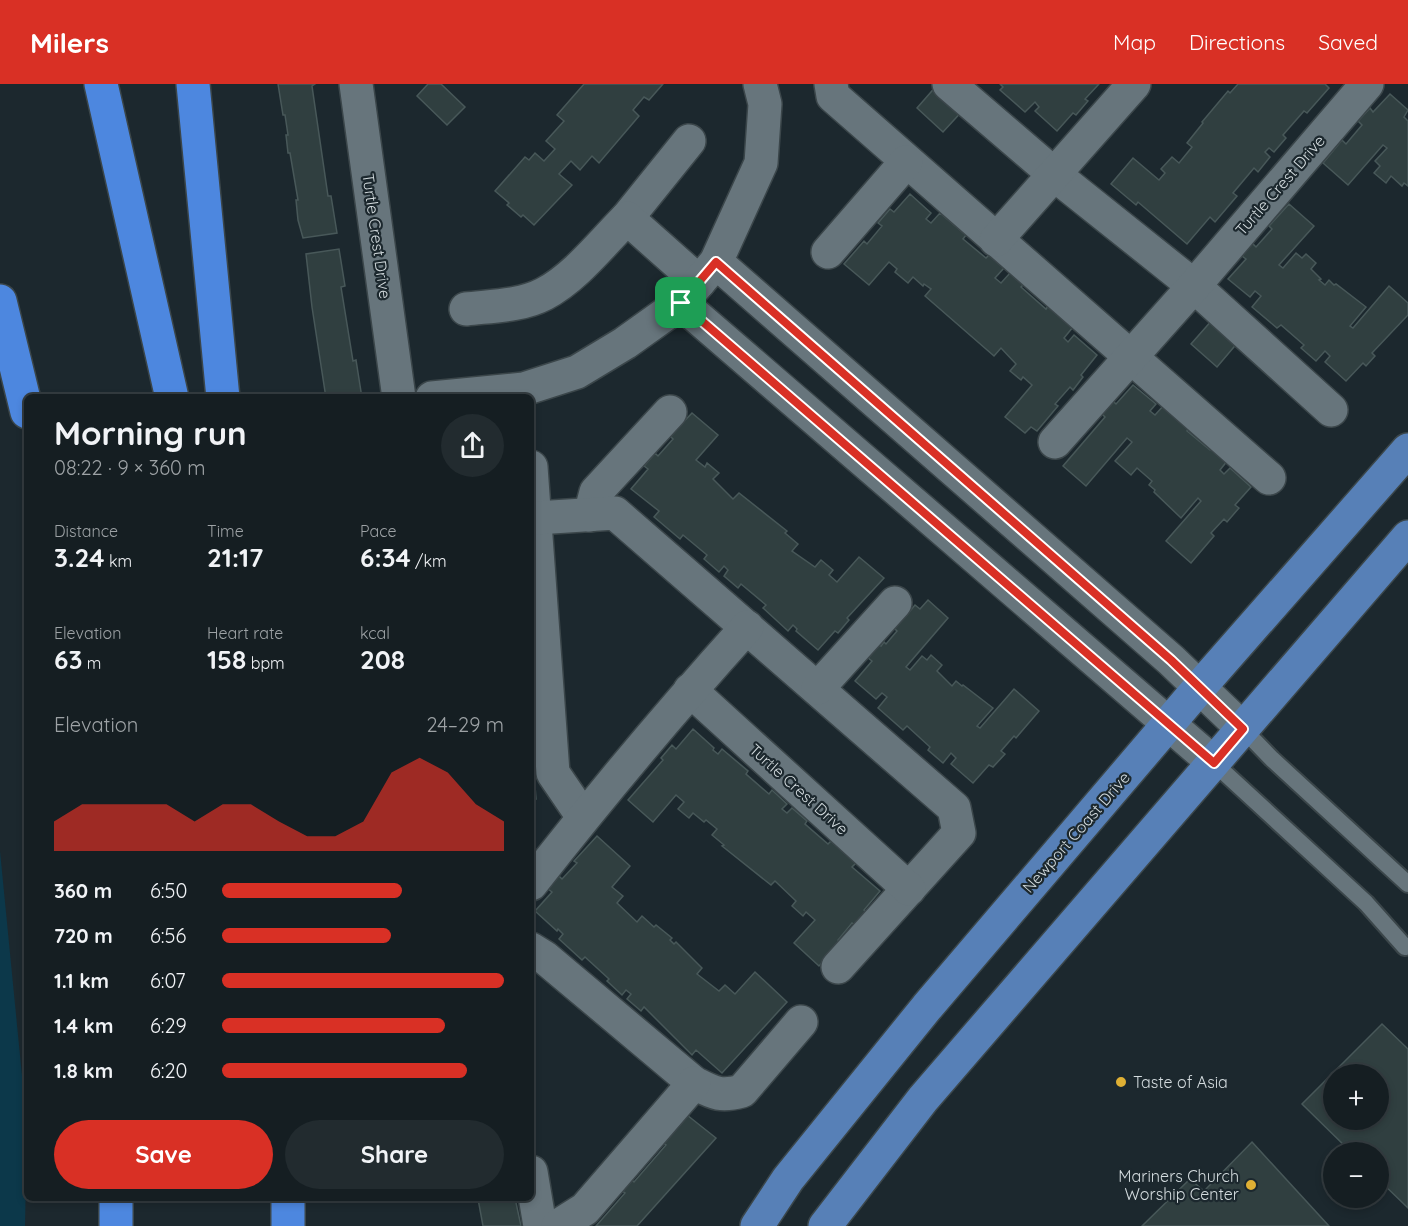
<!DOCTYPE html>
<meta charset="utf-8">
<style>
:root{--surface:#151e22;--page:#222b2f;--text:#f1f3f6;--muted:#9da2a5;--line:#343c40;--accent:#d93025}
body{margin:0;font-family:Quicksand,sans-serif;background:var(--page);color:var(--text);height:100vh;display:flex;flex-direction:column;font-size:22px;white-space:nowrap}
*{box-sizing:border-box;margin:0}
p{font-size:20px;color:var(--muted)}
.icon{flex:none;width:33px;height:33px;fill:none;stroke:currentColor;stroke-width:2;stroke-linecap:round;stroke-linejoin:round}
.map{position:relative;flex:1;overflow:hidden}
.drawer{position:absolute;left:24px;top:310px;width:510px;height:807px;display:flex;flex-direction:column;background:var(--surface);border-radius:9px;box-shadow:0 3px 9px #0003,0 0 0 2px var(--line)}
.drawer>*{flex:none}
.tools{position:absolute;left:1323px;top:980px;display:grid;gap:12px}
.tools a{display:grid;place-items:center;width:66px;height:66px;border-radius:50%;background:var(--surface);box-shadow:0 3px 9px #0003,0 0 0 2px var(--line);font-size:30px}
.pin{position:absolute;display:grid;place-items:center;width:51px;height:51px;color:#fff;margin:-26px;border-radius:12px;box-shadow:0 3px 9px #0006}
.round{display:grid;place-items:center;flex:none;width:63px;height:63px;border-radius:32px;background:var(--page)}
.head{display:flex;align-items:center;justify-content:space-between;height:102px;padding:0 30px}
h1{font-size:33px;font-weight:700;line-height:45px}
.figures{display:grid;grid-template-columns:repeat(3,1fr);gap:9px;height:102px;padding:6px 30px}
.figures div{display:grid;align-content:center}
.figures b{font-size:26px;font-weight:700}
.figures small{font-size:16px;font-weight:400}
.figures p{font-size:16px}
.chart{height:168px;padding:12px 30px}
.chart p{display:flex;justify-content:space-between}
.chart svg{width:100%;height:108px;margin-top:6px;fill:var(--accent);opacity:.7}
.button{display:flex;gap:12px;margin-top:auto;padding:12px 30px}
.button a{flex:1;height:69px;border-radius:36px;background:var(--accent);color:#fff;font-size:24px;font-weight:700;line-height:69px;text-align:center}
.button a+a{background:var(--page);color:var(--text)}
ul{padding:0 30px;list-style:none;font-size:20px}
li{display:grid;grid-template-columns:96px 72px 1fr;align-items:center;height:45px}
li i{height:15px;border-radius:8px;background:var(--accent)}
header{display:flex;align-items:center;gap:36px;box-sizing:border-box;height:84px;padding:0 30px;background:var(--accent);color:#fff}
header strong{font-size:28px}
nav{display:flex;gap:33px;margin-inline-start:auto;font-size:21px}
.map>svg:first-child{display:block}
</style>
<header>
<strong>Milers</strong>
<nav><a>Map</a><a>Directions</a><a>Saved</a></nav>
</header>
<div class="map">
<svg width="1408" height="1142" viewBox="0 0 1408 1142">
<rect width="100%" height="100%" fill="#1c282e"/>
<!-- green -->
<polygon fill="#0c384a" points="0,767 27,1043 25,1142 0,1142"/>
<!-- building -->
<g fill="#303f40" stroke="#485859" stroke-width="1.5" fill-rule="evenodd">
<polygon points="278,0 315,0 312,2 328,112 331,112 337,149 303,154 298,136 296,116 298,116 290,69 288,69 286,51 288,51 285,31 283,31"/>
<polygon points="428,0 441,0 465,23 447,41 417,12"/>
<polygon points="584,0 663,0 649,16 644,13 633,26 639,32 599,79 592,72 580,86 571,77 559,90 572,101 534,141 523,131 521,133 507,121 509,119 495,107 525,73 529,76 535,69 544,77 555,65 546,57 564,37 557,31"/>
<polygon points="938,0 965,24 943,48 917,24"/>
<polygon points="1000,0 1099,0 1085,15 1088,17 1076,31 1073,29 1057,47 1035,27 1039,23 1035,18 1025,28 1000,6 1003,3"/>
<polygon points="1238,0 1325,0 1329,4 1307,29 1304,27 1283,51 1286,54 1274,68 1269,64 1265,68 1270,73 1258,88 1254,84 1233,109 1237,112 1215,138 1210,133 1187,160 1138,118 1136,121 1111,100 1133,74 1159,96 1165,89 1161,85 1172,73 1179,79 1192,63 1187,59 1203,39 1202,38 1228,7 1230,9"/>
<polygon points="1390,10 1408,26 1404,33 1408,37 1408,102 1404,99 1402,102 1391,92 1386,99 1374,89 1380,82 1375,77 1387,64 1383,61 1348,101 1323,79 1342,56 1346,60 1362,41 1358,37 1370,24 1373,28"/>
<polygon points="910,110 931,129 926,135 931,139 940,129 966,151 963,155 986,174 989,171 1004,184 995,194 1001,199 1010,189 1023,201 1021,203 1046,225 1048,222 1073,243 1064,254 1068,258 1074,251 1097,271 1081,291 1083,293 1073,306 1070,303 1055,320 1058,322 1037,347 1031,343 1025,349 1005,333 1032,301 1023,293 1021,296 1010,287 1016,280 1001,264 994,272 925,212 931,205 924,200 923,202 913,193 908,199 895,188 897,185 889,178 869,201 844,180 864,157 867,160 882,142 878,139 890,125 894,128"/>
<polygon points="1289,120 1314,142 1279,181 1283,184 1296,169 1302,174 1306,170 1316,179 1311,185 1321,195 1319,196 1325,201 1329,196 1334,201 1336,200 1366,223 1350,242 1353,244 1389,202 1408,219 1408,231 1372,269 1375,272 1366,282 1363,279 1346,297 1325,278 1330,272 1325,267 1316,277 1301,264 1304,261 1281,241 1277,244 1252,223 1261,212 1255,207 1250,213 1228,195 1246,175 1242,172 1252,159 1256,163 1272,145 1269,142"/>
<polygon points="339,165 345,202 341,203 353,277 356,276 362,314 326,314 312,223 306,170"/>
<polygon points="1213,235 1239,257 1217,283 1191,260"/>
<polygon points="1133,301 1156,320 1150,327 1155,331 1164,321 1190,343 1187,347 1210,366 1213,362 1228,376 1220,386 1224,390 1230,384 1251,403 1235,421 1239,424 1227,438 1224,435 1211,449 1214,452 1191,479 1166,457 1201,417 1198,414 1181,434 1154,408 1155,406 1149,401 1152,397 1137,384 1131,391 1115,377 1132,358 1127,354 1086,402 1063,382 1105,333 1102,330 1113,317 1116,320"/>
<polygon points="692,329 718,351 696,376 705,383 707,379 719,389 713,395 733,415 739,409 787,447 785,449 798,460 792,467 815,483 821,476 833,486 829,491 837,498 859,473 884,494 847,534 849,536 838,549 835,547 818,566 796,547 797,545 793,541 788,547 763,524 766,521 741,500 738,504 724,492 728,486 724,482 719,488 704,475 707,471 683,451 680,455 654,433 659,427 631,405 648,385 644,382 655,369 658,372 673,355 670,352"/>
<polygon points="928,516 948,534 906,583 910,586 922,572 927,576 931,571 942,581 937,587 952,602 956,597 962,602 963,601 993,624 977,642 980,644 1014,605 1039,627 1016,654 1014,652 1001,667 1005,670 993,683 989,681 973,699 951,680 956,674 951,669 943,679 928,666 930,663 907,642 903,646 878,624 887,613 882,609 876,615 855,597 872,577 868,574 879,561 881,562 884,558 886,560 897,547 893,543 904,530 906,532 915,521 920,525"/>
<polygon points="693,645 714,664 713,666 718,670 722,665 748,687 746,690 769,710 772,706 787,720 782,725 787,729 792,724 807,737 805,740 828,760 831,757 856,779 852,783 880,807 864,826 866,829 855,841 852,839 838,856 841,858 819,882 794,859 815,836 806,828 803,832 792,822 796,817 775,797 771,801 722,762 724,761 712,751 717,745 706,736 704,738 693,729 689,734 678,725 684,718 676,711 653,738 628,716 663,676 661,674 672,661 676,665"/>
<polygon points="531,673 531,676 533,676 536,715 531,715"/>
<polygon points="597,752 630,782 612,803 623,812 617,819 637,838 642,832 654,843 656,841 672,854 670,856 674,860 676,858 702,884 697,890 719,907 725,901 735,910 755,888 787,918 722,989 696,966 692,971 644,923 641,927 627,915 631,910 626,906 622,911 607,897 609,895 585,873 582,876 559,855 563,850 558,845 557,847 535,827 552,808 548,805 559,792 562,795 577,779 574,777"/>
<path d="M1382 940 1408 965V1124L1378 1095V1068H1351L1302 1020ZM1334 990H1378V1035H1334Z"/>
<polygon points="687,1031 716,1054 637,1142 596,1142 625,1109 622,1107 632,1096 634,1098 666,1061 663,1059"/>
<polygon points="1252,1058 1329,1142 1142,1142 1190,1095 1204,1107"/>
<polygon points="480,1114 515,1114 521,1142 483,1142 478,1115"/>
</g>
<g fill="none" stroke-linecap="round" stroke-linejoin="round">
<!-- lane casing -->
<g stroke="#3b464a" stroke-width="20">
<g id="lane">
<polyline points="1243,645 1272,675 1408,800"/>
<polyline points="1214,679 1366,819 1405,863"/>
</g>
</g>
<!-- street casing -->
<g stroke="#3b464a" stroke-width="36">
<g id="street">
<polyline points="356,0 399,314"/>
<polyline points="831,0 833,12 1269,394"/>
<polyline points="949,0 1055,91 1194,202 1331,326"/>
<polyline points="627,134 689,57"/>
<polyline points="996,156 1134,0"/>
<polyline points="828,168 906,78"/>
<polyline points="716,178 1171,576 1243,645"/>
<polyline points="681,219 1214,679"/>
<path d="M466 225C492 222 521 222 544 210 575 194 602 159 627 134L699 198"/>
<polyline points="432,314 524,305 577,288 625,259 681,219 716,178 761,79 765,20 760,0"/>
<polyline points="1055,358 1194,202 1367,0"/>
<polyline points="531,383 553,689 583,733"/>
<polyline points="590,431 596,408 670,328"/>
<polyline points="536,434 615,429 954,724 959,749 838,883"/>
<polyline points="818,604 895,519"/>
<polyline points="690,606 909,805"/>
<path d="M531 800C600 712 672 626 747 543"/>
<path d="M531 865 544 873 694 999C714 1009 720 1013 742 1007L801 938"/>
<polyline points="531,1088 540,1142"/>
<polyline points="558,1142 585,1125 694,999"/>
</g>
</g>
<!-- primary casing -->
<g stroke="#3b464a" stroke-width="36">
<g id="primary">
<polyline points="757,1142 788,1095 927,923 1199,604 1408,366"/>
<polyline points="825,1142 923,1015 1408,453"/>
</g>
</g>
<!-- highway casing -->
<g stroke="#3b464a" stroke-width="36">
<g id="highway">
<polyline points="101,0 172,314"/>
<polyline points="193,0 223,314"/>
<polyline points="0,217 27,328"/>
<polyline points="116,1114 116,1142"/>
<polyline points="288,1114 288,1142"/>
</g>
</g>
<!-- lane -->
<use href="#lane" stroke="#67757c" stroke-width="16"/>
<!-- street -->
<use href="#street" stroke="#67757c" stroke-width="33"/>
<!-- primary -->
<use href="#primary" stroke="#5780b7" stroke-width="33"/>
<!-- highway -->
<use href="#highway" stroke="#4d87df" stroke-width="33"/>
</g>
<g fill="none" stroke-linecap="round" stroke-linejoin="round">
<!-- route casing -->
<g stroke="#fff" stroke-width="12">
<polygon id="route" points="716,178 1171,576 1243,645 1214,679 681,219"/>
</g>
<!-- route -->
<use href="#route" stroke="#d93025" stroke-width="8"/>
</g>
<!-- markers -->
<g fill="#dfb034" stroke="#1c282e" stroke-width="2">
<circle cx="1121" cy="998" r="6"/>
<circle cx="1251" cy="1101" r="6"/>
</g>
<g text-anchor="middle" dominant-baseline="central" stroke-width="4.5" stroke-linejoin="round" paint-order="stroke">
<!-- street labels -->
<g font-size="16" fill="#d3dbde" stroke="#1c282e">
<text transform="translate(1280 101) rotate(-49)">Turtle Crest Drive</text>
<text transform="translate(377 152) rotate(82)">Turtle Crest Drive</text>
<text transform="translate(799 705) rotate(42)">Turtle Crest Drive</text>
<text transform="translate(1076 748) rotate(-49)">Newport Coast Drive</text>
</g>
<!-- poi labels -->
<g font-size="16" fill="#d3dbde" stroke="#1c282e" text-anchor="start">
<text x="1133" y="998">Taste of Asia</text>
<text x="1239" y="1092" text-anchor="end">Mariners Church<tspan x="1239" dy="18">Worship Center</tspan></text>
</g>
</g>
</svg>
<div class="tools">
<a>+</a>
<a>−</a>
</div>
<div class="pin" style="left:681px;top:219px;background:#1e9e55"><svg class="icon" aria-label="arrive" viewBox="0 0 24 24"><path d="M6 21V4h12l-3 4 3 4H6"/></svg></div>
<section class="drawer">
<div class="head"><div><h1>Morning run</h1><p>08:22 · 9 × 360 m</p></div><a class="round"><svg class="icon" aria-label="share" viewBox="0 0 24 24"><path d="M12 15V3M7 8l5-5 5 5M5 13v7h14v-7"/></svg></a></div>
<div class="figures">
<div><p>Distance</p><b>3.24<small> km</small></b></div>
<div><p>Time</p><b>21:17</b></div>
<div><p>Pace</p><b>6:34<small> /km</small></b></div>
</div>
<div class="figures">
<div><p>Elevation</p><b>63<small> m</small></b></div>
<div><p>Heart rate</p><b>158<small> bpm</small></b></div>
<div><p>kcal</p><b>208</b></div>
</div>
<div class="chart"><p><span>Elevation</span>24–29 m</p>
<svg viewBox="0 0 160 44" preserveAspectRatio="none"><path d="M0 44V32L10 25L20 25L30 25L40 25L50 32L60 25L70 25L80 32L90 38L100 38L110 32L120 12L130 6L140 12L150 25L160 32V44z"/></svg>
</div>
<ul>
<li><b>360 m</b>6:50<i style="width:64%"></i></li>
<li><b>720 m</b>6:56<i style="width:60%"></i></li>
<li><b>1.1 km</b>6:07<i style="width:100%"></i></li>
<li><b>1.4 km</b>6:29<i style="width:79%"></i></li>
<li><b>1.8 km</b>6:20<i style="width:87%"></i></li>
</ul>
<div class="button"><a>Save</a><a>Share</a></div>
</section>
</div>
